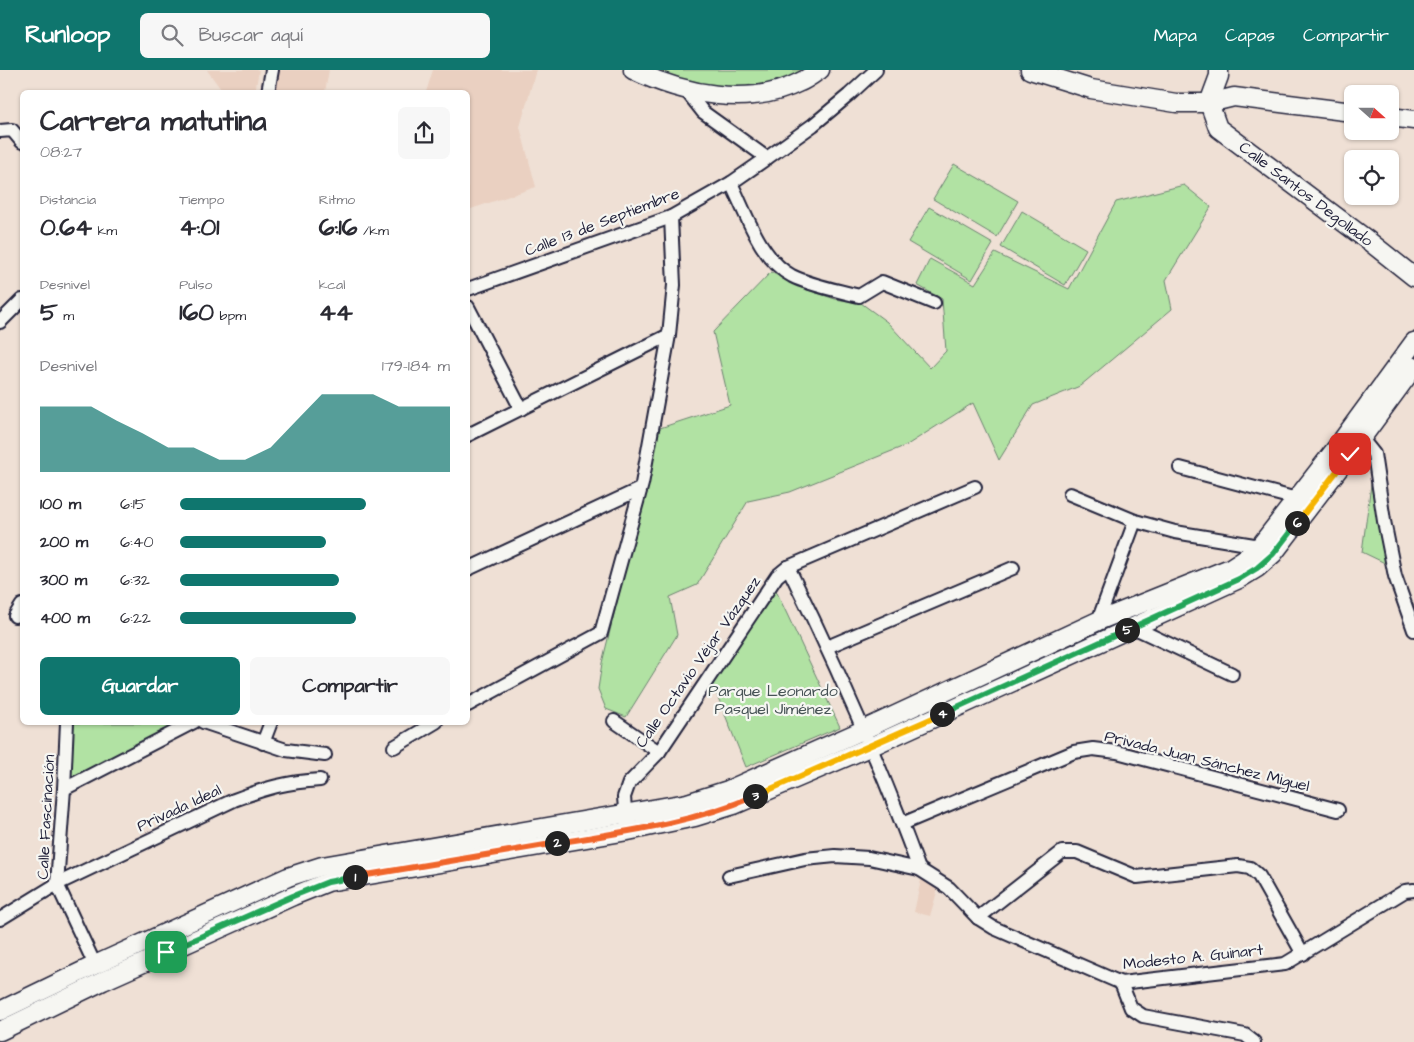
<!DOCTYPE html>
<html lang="es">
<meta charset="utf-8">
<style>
:root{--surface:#fff;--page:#f7f7f7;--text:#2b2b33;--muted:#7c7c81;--accent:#0f766e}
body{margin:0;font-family:"Architects Daughter",sans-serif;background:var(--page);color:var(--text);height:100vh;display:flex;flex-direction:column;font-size:19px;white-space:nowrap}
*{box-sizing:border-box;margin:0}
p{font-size:16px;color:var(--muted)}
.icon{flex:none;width:28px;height:28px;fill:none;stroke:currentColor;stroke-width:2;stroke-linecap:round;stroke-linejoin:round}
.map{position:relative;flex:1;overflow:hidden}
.side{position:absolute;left:20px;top:20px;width:450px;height:635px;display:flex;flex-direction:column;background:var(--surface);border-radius:8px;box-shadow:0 1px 4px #0004}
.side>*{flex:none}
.needle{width:32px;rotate:111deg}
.buttons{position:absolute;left:1344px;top:15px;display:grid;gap:10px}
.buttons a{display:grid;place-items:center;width:55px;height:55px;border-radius:8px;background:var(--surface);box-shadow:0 1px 4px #0004;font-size:25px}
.pin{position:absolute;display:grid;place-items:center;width:42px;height:42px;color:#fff;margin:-21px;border-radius:10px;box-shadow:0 2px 8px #0006}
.km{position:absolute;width:25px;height:25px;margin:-12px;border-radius:50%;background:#222;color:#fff;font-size:14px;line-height:25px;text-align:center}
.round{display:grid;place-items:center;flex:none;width:52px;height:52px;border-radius:8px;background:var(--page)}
.head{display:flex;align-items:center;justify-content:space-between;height:85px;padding:0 20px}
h1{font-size:28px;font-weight:700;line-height:38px}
.stats{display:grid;grid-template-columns:repeat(3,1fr);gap:8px;height:85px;padding:5px 20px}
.stats div{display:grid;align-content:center}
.stats b{font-size:25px;font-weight:700}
.stats small{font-size:14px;font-weight:400}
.stats p{font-size:14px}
.chart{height:140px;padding:10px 20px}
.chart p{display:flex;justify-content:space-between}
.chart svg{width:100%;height:90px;margin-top:5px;fill:var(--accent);opacity:.7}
.primary-button{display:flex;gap:10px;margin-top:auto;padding:10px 20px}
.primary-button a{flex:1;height:58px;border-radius:8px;background:var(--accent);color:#fff;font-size:20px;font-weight:700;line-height:58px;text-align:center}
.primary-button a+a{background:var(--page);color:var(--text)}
ul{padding:0 20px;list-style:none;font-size:16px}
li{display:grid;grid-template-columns:80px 60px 1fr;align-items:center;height:38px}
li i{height:12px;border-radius:6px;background:var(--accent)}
header{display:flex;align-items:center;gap:30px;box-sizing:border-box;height:70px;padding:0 25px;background:var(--accent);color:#fff}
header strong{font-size:24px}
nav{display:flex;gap:28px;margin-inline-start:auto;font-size:18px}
.search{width:350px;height:45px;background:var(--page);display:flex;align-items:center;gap:12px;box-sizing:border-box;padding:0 18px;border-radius:8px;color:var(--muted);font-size:19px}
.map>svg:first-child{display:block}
</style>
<header>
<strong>Runloop</strong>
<div class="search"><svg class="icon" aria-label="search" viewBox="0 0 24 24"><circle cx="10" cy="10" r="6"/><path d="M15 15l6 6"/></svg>Buscar aquí</div>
<nav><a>Mapa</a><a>Capas</a><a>Compartir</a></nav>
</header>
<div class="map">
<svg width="1414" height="972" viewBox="0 0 1414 972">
<rect width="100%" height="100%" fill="#efe0d5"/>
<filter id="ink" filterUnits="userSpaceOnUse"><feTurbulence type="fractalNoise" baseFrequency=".02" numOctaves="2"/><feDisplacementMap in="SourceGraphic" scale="10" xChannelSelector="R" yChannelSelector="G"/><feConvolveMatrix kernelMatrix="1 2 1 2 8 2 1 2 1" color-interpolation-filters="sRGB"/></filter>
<g filter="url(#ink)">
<!-- built -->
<g fill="#ead0c1">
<polygon points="207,0 259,0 255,22 223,22"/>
<polygon points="275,0 329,0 325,22 272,22"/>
<polygon points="433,0 536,0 520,57 536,117 468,140 468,22 426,22"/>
<polygon points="921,810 939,815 930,846 914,842"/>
</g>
<!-- green -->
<g fill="#b1e2a3" stroke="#6a826f">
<polygon points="633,0 821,0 728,26"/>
<polygon points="954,94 1018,131 997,167 933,129"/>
<polygon points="1184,115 1211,137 1166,210 1172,239 1080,316 1033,335 999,390 973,333 907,375 790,422 748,431 697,515 670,527 677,565 626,647 606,639 598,619 602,593 660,358 730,335 713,262 771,202 802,218 835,229 861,233 887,252 930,298 946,281 942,229 917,215 930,189 975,214 995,183 1069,219 1116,132"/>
<polygon points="929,137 993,174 972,210 908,172"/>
<polygon points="1022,141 1086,179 1065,215 1001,177"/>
<polygon points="1372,407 1389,495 1362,482"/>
<polygon points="771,510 840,657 746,697 707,600"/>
<polygon points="67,653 194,653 68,718"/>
</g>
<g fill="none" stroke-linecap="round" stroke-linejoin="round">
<!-- street casing -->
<g stroke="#22223b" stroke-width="16">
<g id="street">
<polyline points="685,19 703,42 767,88"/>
<polyline points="268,22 272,0"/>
<polyline points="0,61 12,60 22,72"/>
<path d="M731 113C746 143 760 189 792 206 812 216 837 220 859 226L882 212 934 233"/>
<polyline points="468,219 671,147 731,113 767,88 813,55 849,25 876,0"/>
<polyline points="468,237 521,339"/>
<polyline points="0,252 22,230"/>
<polyline points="468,365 669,265"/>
<polyline points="1356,365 1362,369 1374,384 1384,451 1395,506 1414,560"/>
<polyline points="1180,398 1297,429"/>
<polyline points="1070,424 1135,451 1175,462 1260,476"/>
<path d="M788 497C837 596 881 696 919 799"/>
<polyline points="468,499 640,419"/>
<polyline points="15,546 22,535"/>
<polyline points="1098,551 1135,451"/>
<polyline points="1133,557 1232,604"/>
<polyline points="827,577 1013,498"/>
<polyline points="468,635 601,563 642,414 669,265 674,215 671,147"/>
<polyline points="614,651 659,682"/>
<polyline points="67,652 64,719 57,814 95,895"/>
<polyline points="203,652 286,680 325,685"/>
<polyline points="263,673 271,652"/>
<polyline points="394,677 436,652"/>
<polyline points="64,719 194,652"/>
<polyline points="626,751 624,727 629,713 659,682 777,506 788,497 975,417"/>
<polyline points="902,754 1074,682 1093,679 1117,682 1338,740"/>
<polyline points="729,806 805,789 835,786 869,788 919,799 949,818 978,848 994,858 1121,913 1285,894 1405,821 1414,820"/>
<polyline points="978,848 1062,782 1077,782 1137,807 1238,796 1250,798 1259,806 1303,884"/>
<path d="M0 849 57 814 234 730C266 718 286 712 320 710"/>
<polyline points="1121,913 1131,938 1143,946 1245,965 1254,972"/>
</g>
</g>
<!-- secondary casing -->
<g stroke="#22223b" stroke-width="21">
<g id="secondary">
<path d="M633 0C682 24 749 38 800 12 807 9 813 4 820 0"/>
<polyline points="1030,0 1091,19 1176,33 1209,33 1234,27 1352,42"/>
<polyline points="1209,33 1218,58 1370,172 1414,207"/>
<polyline points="1209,33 1219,6 1219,0"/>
<polyline points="1390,47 1414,50"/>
<polyline points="0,941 95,895 288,807 322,796 687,733 728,720 863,660 1098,551 1230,498 1247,487 1260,476 1337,377 1414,272"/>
<polyline points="0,961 103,911 293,826 328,812 628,761 695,747 734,735 872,676 1239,509 1257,498 1273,484 1350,384 1414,297"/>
</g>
</g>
<!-- street -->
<use href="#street" stroke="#f6f6f2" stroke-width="12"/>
<!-- secondary -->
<use href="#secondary" stroke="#f6f6f2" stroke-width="18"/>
</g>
</g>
<g fill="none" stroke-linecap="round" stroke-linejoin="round" filter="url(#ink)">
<!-- split-1 casing -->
<g stroke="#fff" stroke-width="10">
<polyline id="split-1" points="166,882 293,826 328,812 355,807"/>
</g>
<!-- split-2 casing -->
<g stroke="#fff" stroke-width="10">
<polyline id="split-2" points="355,807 557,773"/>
</g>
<!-- split-3 casing -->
<g stroke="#fff" stroke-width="10">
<path id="split-3" d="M557 773C624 762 692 753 755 726"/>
</g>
<!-- split-4 casing -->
<g stroke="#fff" stroke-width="10">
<polyline id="split-4" points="755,726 942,644"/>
</g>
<!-- split-5 casing -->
<g stroke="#fff" stroke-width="10">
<polyline id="split-5" points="942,644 1127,560"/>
</g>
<!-- split-6 casing -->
<g stroke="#fff" stroke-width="10">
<polyline id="split-6" points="1127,560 1239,509 1257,498 1273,484 1297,453"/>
</g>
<!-- split-7 casing -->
<g stroke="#fff" stroke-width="10">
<polyline id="split-7" points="1297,453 1350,384"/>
</g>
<!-- split-1 -->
<use href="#split-1" stroke="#22a559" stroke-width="6"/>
<!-- split-2 -->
<use href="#split-2" stroke="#f0652b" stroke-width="6"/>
<!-- split-3 -->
<use href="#split-3" stroke="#f0652b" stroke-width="6"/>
<!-- split-4 -->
<use href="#split-4" stroke="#f5b400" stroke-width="6"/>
<!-- split-5 -->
<use href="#split-5" stroke="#22a559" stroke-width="6"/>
<!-- split-6 -->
<use href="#split-6" stroke="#22a559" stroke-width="6"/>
<!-- split-7 -->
<use href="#split-7" stroke="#f5b400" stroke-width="6"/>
</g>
<g text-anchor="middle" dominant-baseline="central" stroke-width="4.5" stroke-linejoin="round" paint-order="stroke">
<!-- street labels -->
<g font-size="16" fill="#22223b" stroke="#f6f6f2">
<text transform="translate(1306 124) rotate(37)">Calle Santos Degollado</text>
<text transform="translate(602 152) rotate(-21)">Calle 13 de Septiembre</text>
<text transform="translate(698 592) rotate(-55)">Calle Octavio Véjar Vázquez</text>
<text transform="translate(1207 691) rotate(14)">Privada Juan Sánchez Miguel</text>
<text transform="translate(179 738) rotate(-25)">Privada Ideal</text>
<text transform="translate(46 747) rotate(-87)">Calle Fascinación</text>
<text transform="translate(1193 887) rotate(-6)">Modesto A. Guinart</text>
</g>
<!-- park labels -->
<g font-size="16" fill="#465255" stroke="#f6f6f2">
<text x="773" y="621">Parque Leonardo<tspan x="773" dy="18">Pasquel Jiménez</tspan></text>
</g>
</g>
</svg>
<div class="buttons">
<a><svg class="needle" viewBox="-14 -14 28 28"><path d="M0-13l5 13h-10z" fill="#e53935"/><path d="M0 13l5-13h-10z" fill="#7c7c81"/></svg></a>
<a><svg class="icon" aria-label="locate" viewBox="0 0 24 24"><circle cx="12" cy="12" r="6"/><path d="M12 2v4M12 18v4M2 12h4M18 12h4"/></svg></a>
</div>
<div class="pin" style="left:166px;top:882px;background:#1e9e55"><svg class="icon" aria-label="arrive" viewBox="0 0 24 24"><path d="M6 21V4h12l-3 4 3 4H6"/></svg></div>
<div class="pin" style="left:1350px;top:384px;background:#d93025"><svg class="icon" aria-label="check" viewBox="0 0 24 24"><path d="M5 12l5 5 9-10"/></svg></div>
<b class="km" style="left:355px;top:807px">1</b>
<b class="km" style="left:557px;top:773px">2</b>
<b class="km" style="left:755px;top:726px">3</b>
<b class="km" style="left:942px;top:644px">4</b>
<b class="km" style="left:1127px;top:560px">5</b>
<b class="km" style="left:1297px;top:453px">6</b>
<section class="side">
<div class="head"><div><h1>Carrera matutina</h1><p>08:27</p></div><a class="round"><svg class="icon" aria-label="share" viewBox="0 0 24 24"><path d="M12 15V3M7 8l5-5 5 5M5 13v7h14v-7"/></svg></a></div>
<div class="stats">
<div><p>Distancia</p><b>0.64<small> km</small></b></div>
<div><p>Tiempo</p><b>4:01</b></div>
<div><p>Ritmo</p><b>6:16<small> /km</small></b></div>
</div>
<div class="stats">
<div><p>Desnivel</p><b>5<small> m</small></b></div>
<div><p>Pulso</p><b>160<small> bpm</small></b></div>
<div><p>kcal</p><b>44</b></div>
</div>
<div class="chart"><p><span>Desnivel</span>179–184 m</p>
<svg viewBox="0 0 160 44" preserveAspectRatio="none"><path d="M0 44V12L10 12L20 12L30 19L40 25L50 32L60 32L70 38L80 38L90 32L100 19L110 6L120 6L130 6L140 12L150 12L160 12V44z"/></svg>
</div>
<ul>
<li><b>100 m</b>6:15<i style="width:69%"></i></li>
<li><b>200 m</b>6:40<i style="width:54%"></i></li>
<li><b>300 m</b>6:32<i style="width:59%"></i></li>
<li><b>400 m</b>6:22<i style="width:65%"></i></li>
</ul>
<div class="primary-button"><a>Guardar</a><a>Compartir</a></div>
</section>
</div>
